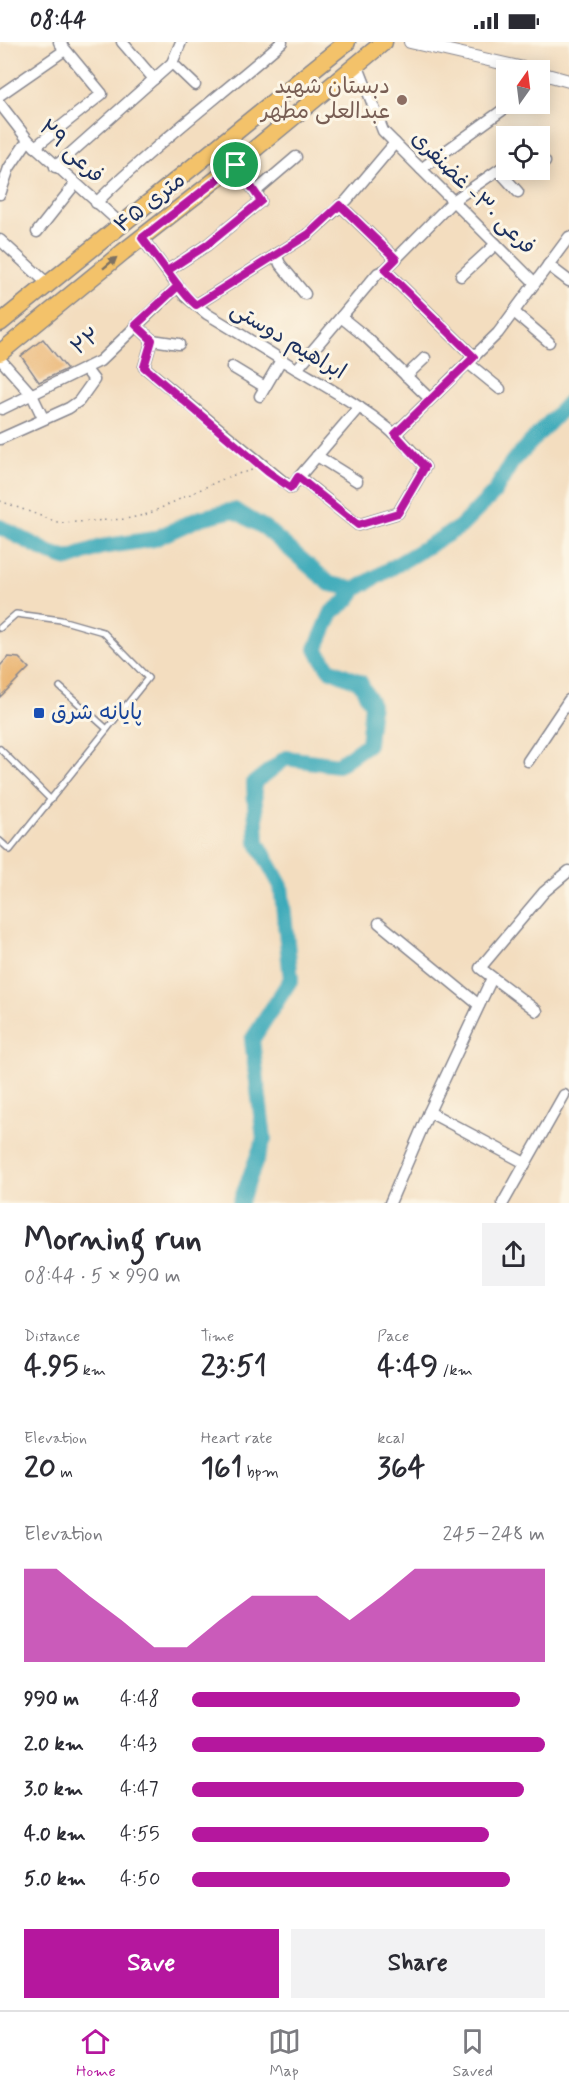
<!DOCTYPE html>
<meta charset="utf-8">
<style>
:root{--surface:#fff;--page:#f2f2f3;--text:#2b2b33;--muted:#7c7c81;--line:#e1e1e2;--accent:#b5179e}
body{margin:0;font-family:Mynerve,"Playpen Sans Arabic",sans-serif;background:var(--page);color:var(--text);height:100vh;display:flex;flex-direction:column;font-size:22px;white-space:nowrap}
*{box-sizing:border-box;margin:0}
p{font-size:20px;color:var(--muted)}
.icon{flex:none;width:33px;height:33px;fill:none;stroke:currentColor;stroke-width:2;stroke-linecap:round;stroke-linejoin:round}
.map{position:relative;height:1161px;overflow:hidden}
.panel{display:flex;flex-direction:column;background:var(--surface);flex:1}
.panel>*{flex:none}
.needle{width:39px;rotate:14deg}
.tools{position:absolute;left:496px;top:18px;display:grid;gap:12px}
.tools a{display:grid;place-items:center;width:54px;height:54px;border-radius:0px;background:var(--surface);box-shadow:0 3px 15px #0003;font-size:30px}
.pin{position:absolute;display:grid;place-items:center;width:51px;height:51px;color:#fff;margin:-26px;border:3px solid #fff;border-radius:50%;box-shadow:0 2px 6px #0007}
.round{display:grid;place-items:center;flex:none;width:63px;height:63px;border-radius:0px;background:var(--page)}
.overview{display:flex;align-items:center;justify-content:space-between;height:102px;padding:0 24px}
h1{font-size:33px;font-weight:700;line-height:45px}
.stats{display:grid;grid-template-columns:repeat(3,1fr);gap:9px;height:102px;padding:6px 24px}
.stats div{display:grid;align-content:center}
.stats b{font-size:30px;font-weight:700}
.stats small{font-size:16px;font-weight:400}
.stats p{font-size:16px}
.chart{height:168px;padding:12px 24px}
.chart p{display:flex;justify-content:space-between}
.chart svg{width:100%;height:108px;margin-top:6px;fill:var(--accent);opacity:.7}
.button{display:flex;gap:12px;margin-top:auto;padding:12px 24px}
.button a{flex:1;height:69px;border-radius:0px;background:var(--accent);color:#fff;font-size:24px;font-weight:700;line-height:69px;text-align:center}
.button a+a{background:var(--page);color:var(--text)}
ul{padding:0 24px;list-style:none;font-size:20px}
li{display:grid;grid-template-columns:96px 72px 1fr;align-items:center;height:45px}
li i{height:15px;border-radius:8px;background:var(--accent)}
.status{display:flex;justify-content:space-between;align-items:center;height:42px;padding:0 30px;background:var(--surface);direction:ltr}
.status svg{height:16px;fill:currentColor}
.tabs{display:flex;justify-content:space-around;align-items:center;height:84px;border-top:2px solid var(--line);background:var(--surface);font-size:16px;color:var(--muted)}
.tabs a{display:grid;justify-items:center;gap:3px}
.tabs .on{color:var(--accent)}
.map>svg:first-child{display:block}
</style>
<div class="status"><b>08:44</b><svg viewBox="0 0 49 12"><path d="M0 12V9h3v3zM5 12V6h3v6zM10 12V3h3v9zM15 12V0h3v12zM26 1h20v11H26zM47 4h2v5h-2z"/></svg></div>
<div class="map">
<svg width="569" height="1161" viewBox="0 0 569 1161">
<rect width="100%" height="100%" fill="#fcf5e5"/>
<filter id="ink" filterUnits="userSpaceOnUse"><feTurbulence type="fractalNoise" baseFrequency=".0167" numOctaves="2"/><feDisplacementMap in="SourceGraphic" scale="12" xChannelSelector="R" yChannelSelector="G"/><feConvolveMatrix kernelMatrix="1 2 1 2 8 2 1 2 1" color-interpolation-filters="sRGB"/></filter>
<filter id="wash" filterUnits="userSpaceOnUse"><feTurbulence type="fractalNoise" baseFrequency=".008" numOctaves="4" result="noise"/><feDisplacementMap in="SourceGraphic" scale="24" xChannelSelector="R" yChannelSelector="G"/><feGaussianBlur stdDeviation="1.35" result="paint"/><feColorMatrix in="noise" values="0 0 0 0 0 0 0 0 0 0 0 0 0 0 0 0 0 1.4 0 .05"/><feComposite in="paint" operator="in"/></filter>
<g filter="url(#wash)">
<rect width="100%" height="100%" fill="#f3ddbf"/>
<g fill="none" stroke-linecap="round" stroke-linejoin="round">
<!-- river -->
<g stroke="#3caaba" stroke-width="16">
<polyline points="0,485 50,511 68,517 101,505 154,497 200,476 234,468 265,486 330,542 356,547 460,485 494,451 512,420 569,360"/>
<polyline points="240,1161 264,1097 252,998 291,937 281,844 257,800 254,741 286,716 338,723 368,702 372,663 360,640 329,627 316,607 332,570 348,558 356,547"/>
</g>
</g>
<g id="blocks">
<!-- building -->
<g fill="#e9b06b">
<polygon points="43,297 67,327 39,340 21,314"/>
<polygon points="8,615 19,616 29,626 0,655 0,624"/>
</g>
</g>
</g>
<g filter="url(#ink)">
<use href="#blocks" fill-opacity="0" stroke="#87868e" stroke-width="1.5"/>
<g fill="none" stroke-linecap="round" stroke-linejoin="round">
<!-- service casing -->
<g stroke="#87868e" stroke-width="8">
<g id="service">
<polyline points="0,586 16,572 61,578 103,590 148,636 10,808 0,799"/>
<polyline points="60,645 107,687"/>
<polyline points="0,707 51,758"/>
</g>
</g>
<!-- minor casing -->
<g stroke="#87868e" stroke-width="13">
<g id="minor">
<polyline points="122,0 154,37"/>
<polyline points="172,21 195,43"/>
<polyline points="357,22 383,89 535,241"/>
<polyline points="0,53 65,8"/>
<polyline points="0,62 28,98 120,181"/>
<polyline points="35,105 102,52 59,0"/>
<polyline points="540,114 545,120"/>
<polyline points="55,125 172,21 181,0"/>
<polyline points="421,127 511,62"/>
<polyline points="499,129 518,150"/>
<polyline points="255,150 296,115"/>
<polyline points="0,152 9,126 28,98"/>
<path d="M96 161C154 103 220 54 282 0"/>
<polyline points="340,163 396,217"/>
<polyline points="37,190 75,142"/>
<polyline points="0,198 48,242"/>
<polyline points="276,212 280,222 305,252"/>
<polyline points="548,223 569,239"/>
<polyline points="167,229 207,203 261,159 236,122"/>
<polyline points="461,234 496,202"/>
<polyline points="196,263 309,192 347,158 395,101"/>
<polyline points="514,270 549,300"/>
<polyline points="341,275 367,296 430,357"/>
<path d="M136 283 152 298 144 325 291 446 299 435 358 483 398 471 425 425C392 380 340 353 293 325 264 307 236 289 207 272L185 254 142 196"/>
<polyline points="152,298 179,302"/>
<polyline points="474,315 385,228 453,159 507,122"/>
<polyline points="0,317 32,353 43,376"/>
<polyline points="468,321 500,347"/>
<polyline points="232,325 265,345"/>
<polyline points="297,327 378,231 385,228"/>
<polyline points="406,334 425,316"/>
<polyline points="260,354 281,318"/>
<polyline points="2,367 100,319 178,244"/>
<polyline points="395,392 498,291 569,195"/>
<polyline points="0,397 69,366 79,359 94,338 85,326"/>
<polyline points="317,414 357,439"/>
<polyline points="299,435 359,365"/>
<polyline points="528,719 569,658"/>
<polyline points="379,881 479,963"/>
<polyline points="537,969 480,926 544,850 569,829"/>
<polyline points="429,1070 525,1121"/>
<polyline points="390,1161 429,1070 492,936"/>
<polyline points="503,1161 564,1053"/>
</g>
</g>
<!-- tertiary casing -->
<g stroke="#87868e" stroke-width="14">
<g id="tertiary">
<polyline points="410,0 532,28"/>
<polyline points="540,31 569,39"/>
</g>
</g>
<!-- primary casing -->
<g stroke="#87868e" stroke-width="19">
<g id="primary">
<polyline points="0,281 347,0"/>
<polyline points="0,311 123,210 245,115 384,0"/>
</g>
</g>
<!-- path -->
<polyline stroke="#87868e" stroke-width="1.5" stroke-dasharray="1.5 4.5" stroke-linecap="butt" points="0,459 60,481 126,477 148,472 227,435 252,428"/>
<!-- service -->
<use href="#service" stroke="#fff" stroke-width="5"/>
<!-- minor -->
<use href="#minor" stroke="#fff" stroke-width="10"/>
<!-- tertiary -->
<use href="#tertiary" stroke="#fff" stroke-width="12"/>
<!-- primary -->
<use href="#primary" stroke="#f3c26a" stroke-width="16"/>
</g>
<!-- one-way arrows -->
<defs><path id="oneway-solid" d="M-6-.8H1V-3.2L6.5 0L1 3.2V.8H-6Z" transform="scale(1.5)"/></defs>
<use fill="#7c7163" href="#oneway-solid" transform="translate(110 221) rotate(-39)"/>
</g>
<g fill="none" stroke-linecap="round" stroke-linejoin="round" filter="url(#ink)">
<!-- route casing -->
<g stroke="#fff" stroke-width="12">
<path id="route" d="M236 123 142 196 178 244 136 283 152 298 144 325 268 430 291 446 298 435 358 483 398 471 425 425 395 392 474 315 385 228 396 217 340 163 309 192 196 263C184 253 177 241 167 229L207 203 261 159 236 123"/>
</g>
<!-- route -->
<use href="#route" stroke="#b5179e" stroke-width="8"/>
</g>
<!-- markers -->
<circle fill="#8d6e63" stroke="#fcf5e5" stroke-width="2" cx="402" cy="58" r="6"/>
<rect fill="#1a4fb4" stroke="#fcf5e5" stroke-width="2" x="33" y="665" width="12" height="12" rx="3"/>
<g text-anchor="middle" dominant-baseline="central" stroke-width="6" stroke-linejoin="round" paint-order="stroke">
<!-- education labels -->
<g font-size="22" fill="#785e54" stroke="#fcf5e5" text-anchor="end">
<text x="390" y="45">دبستان شهید<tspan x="390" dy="25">عبدالعلی مطهر</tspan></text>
</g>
<!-- street labels -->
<g font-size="22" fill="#1b2f5e" stroke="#fcf5e5">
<text transform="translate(71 110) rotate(44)">فرعی ۲۹</text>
<text transform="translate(473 151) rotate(45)">فرعی ۳۰- غضنفری</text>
<text transform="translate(150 161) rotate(-38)">۴۵ متری</text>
<text transform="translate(288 299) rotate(31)">ابراهیم دوستی</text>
<text transform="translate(86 300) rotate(-36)">۲۲</text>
</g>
<!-- transit labels -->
<g font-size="22" fill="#164399" stroke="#fcf5e5" text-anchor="start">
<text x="51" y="671">پایانه شرق</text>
</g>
</g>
</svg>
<div class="tools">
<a><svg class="needle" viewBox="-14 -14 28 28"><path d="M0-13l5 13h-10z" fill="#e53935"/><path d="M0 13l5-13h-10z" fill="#7c7c81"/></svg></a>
<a><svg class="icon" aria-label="locate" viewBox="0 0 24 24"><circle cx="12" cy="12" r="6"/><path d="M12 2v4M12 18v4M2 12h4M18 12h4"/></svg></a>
</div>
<div class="pin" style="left:236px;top:123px;background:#1e9e55"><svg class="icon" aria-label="arrive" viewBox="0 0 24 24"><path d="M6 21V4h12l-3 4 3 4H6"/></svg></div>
</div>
<section class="panel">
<div class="overview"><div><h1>Morning run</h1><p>08:44 · 5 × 990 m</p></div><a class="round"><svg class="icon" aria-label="share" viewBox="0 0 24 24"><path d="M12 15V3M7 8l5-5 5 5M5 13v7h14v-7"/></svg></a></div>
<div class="stats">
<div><p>Distance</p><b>4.95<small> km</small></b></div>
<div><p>Time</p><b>23:51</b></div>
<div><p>Pace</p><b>4:49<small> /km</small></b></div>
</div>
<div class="stats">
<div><p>Elevation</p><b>20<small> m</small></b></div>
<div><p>Heart rate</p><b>161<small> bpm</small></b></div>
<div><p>kcal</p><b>364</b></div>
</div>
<div class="chart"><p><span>Elevation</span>245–248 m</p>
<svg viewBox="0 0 160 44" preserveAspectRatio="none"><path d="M0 44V6L10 6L20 17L30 27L40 38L50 38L60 27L70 17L80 17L90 17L100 27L110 17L120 6L130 6L140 6L150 6L160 6V44z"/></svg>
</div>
<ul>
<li><b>990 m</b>4:48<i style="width:93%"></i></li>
<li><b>2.0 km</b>4:43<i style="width:100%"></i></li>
<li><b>3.0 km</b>4:47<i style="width:94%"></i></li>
<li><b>4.0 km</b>4:55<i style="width:84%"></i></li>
<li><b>5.0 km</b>4:50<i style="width:90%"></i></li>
</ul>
<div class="button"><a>Save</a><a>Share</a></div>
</section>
<nav class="tabs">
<a class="on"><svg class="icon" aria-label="home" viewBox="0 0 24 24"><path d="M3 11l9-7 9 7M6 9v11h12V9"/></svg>Home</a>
<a><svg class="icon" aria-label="map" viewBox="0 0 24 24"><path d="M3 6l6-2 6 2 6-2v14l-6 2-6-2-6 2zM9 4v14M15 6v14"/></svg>Map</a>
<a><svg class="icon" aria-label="saved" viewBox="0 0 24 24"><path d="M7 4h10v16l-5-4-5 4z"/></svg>Saved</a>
</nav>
